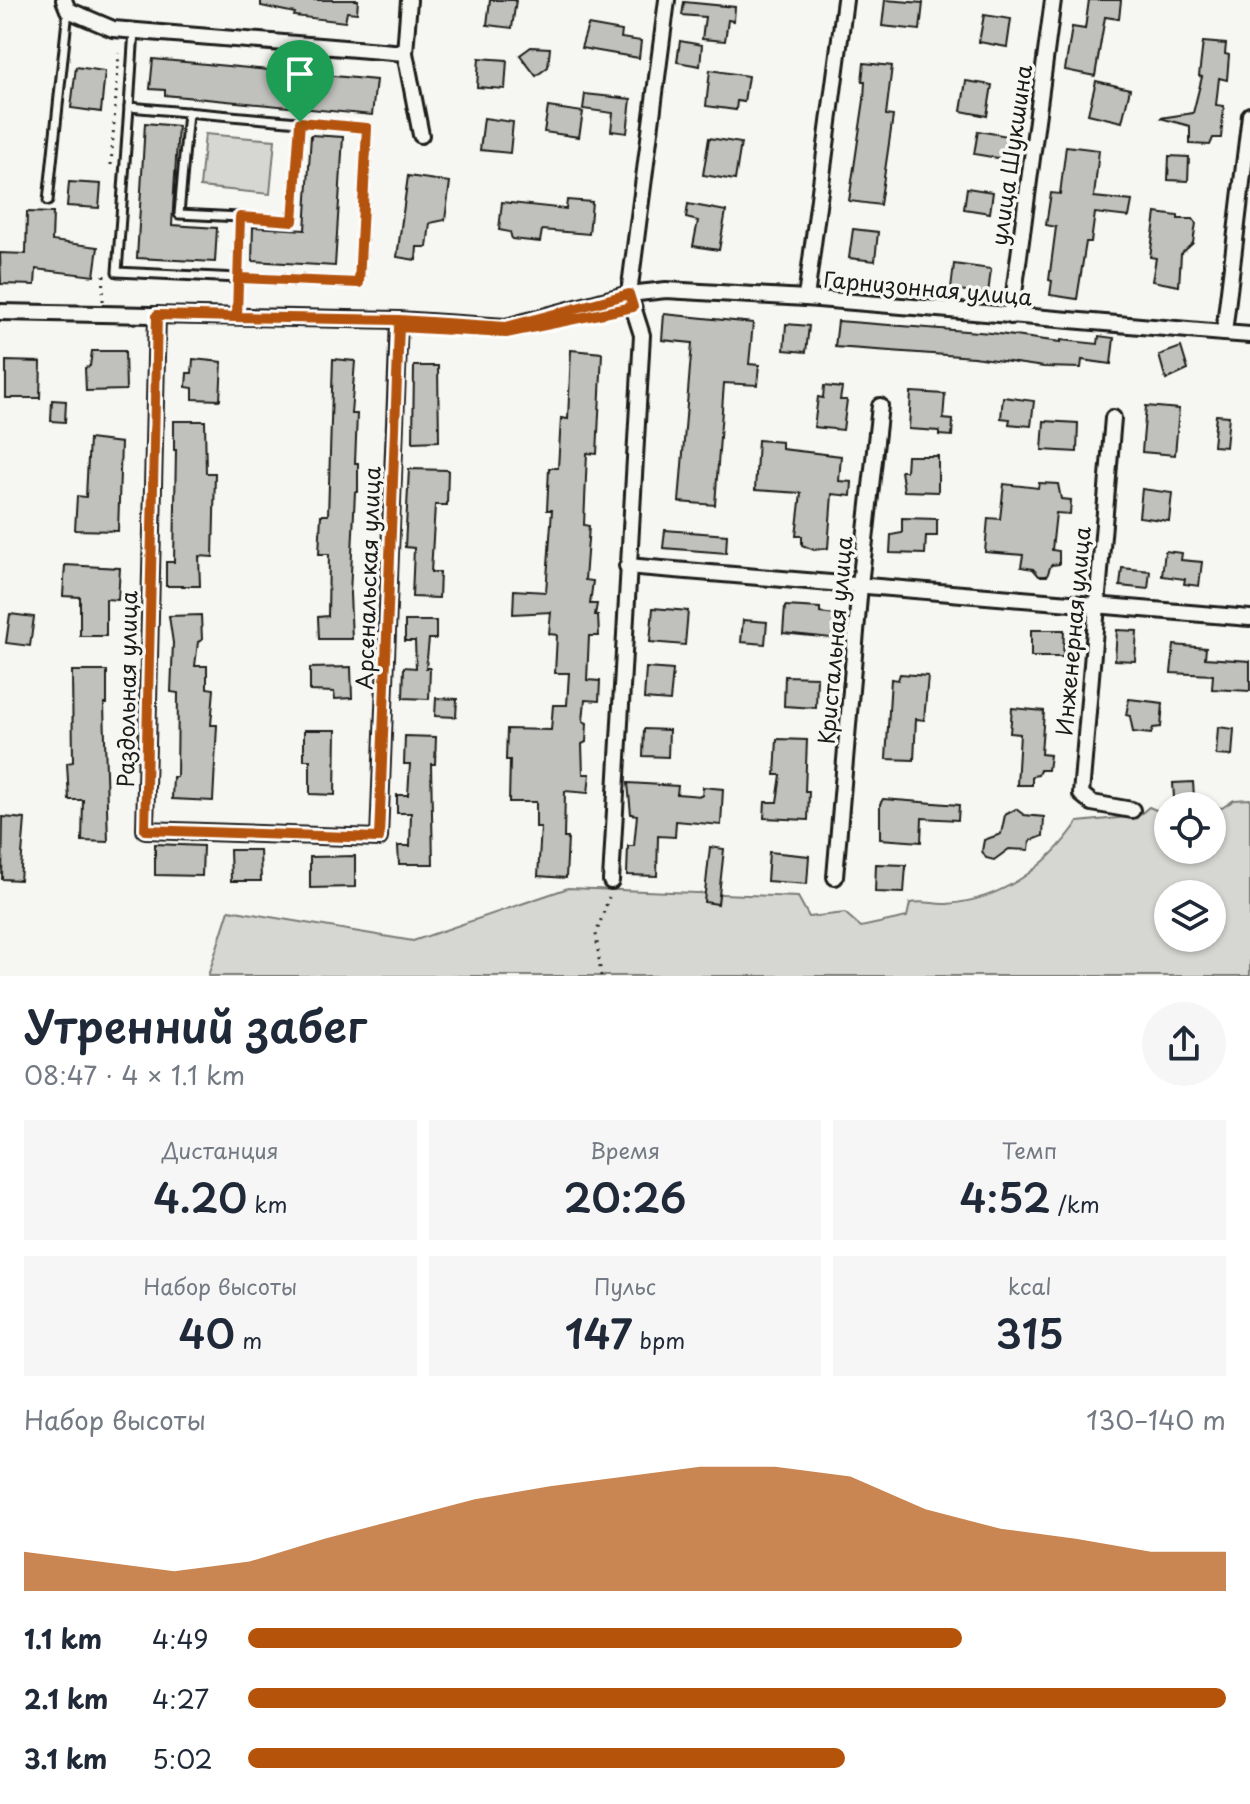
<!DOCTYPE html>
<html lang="ru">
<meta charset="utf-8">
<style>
:root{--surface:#fff;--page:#f6f6f7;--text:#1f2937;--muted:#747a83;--accent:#b45309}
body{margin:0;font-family:"Playpen Sans",sans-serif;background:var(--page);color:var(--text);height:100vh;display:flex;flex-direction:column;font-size:30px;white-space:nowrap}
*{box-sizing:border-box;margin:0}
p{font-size:26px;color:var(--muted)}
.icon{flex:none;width:44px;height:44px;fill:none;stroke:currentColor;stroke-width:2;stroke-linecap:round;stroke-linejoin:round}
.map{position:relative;height:976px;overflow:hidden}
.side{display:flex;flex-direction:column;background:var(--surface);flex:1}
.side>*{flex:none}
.fabs{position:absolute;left:1154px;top:792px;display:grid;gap:16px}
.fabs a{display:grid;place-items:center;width:72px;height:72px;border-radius:50%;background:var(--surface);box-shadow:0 2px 6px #0004;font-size:40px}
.pin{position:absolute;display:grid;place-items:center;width:68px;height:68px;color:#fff;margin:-82px -34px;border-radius:50% 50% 50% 0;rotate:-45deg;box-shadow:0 0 8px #0007}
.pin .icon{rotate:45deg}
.round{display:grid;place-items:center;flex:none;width:84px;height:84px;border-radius:42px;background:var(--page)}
.headline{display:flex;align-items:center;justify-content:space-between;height:136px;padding:0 24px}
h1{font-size:44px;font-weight:600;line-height:60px}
.stats{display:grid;grid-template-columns:repeat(3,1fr);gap:12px;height:136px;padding:8px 24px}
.stats div{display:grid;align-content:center;border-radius:0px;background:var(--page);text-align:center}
.stats b{font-size:40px;font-weight:600}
.stats small{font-size:22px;font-weight:400}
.stats p{font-size:22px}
.chart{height:224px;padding:16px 24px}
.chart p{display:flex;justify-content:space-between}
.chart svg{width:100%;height:144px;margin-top:8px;fill:var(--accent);opacity:.7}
ul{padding:0 24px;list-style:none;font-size:26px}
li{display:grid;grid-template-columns:128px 96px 1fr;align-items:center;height:60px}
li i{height:20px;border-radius:10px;background:var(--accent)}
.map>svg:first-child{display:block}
</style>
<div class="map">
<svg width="1250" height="976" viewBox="0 0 1250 976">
<rect width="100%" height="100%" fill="#f6f6f2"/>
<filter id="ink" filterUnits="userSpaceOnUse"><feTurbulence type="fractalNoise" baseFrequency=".0125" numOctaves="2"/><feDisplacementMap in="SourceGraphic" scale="16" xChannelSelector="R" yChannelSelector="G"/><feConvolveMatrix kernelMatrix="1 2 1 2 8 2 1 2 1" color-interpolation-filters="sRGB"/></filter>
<g filter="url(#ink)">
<!-- green -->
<g fill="#d6d6d2" stroke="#797977" stroke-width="2" fill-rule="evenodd">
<polygon points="205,134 275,140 270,194 200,187"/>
<path d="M1250 799V976H208L229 910 413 941 568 888 798 897 809 917 845 913 861 927 907 917 910 903C927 900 933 905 947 904 1002 900 1048 866 1078 822L1138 816 1149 807 1161 812 1164 825 1168 824V850H1212V806L1185 805 1205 804 1222 808 1234 800ZM1168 894H1212V938H1168Z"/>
</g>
<!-- building -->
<g fill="#c0c0bd" stroke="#1c1c1c" stroke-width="2">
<polygon points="261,0 358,0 357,13 347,12 345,22 294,16 295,13 261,6"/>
<polygon points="490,0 516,0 512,28 487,25"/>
<polygon points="885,0 923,3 920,30 882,26"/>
<polygon points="1089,0 1121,0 1119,19 1105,17 1095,76 1065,70 1072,27 1085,29"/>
<polygon points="684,2 735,7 734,21 728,20 725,41 702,39 705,17 682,15"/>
<polygon points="984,15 1011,19 1007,47 979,42"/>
<polygon points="588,25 622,31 621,38 641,41 639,58 581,48"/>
<polygon points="680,41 702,45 700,66 677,62"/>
<polygon points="1203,42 1226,44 1225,54 1229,55 1227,80 1219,78 1216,105 1224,106 1221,138 1213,138 1210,145 1190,144 1190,126 1160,118 1193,113 1202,77 1199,76"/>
<polygon points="531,47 550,48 548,67 536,76 520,55"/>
<polygon points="479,58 507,60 505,89 477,87"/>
<polygon points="153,59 376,80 372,115 165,95 165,90 150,89"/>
<polygon points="864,63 892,66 886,115 893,116 880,205 849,201 864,100 865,81 862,81"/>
<polygon points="76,67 105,71 101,112 71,108"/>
<polygon points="710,70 748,76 744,102 737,101 736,110 706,106"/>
<polygon points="966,81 992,85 987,116 961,111"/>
<polygon points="1096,81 1130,89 1122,122 1088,114"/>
<polygon points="585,94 631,99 627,133 611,131 613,113 583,109"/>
<polygon points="548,107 583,112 579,137 544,132"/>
<polygon points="484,118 513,122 510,153 480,150"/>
<polygon points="145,123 178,126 172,225 217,228 215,262 137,258"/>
<polygon points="978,131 1008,136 1004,159 974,154"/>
<polygon points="311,135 343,137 335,266 252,261 253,227 305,230"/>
<polygon points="709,138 741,143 735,180 703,175"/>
<polygon points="1066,146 1099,150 1094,197 1132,201 1129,217 1095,213 1091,242 1086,242 1077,299 1050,295 1052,281 1049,280 1056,227 1046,225 1051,193 1060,194"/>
<polygon points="1169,156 1189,157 1188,181 1168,180"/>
<polygon points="408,176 450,182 445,220 430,223 427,247 417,247 416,260 397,257"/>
<polygon points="69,182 101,184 99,208 67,206"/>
<polygon points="967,188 993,192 990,213 964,209"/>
<polygon points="567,200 592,202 589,234 542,230 540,242 512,239 510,232 499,230 502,202 566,209"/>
<polygon points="688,204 726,211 719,250 693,246 698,221 686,218"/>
<polygon points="27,212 53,213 52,241 98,247 94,276 36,269 35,285 1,284 0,253 26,254"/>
<polygon points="1156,213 1178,216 1178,219 1193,219 1196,223 1193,243 1181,254 1179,286 1152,281 1156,258 1150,257"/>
<polygon points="853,229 878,232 875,261 849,258"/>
<polygon points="954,264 991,269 988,294 951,289"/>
<polygon points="664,314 753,323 749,364 759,365 757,385 724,383 715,505 679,502 692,343 662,340"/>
<polygon points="838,321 991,333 1061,342 1061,340 1098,344 1099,336 1114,338 1111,364 1082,360 1081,368 1044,367 974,357 835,347"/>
<polygon points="786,324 809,326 806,352 784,350"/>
<polygon points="1181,347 1188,370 1166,380 1159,355"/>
<polygon points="571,350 602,353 597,454 587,453 584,525 589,526 585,580 593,581 590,604 597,604 595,615 598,615 599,636 589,636 587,680 600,681 599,701 585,700 583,721 587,723 586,742 582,744 583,774 590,774 588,793 565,791 564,838 568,838 566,878 538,876 541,827 536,827 536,802 509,802 510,760 506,760 507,729 551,730 553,705 567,705 569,673 555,673 557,635 549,634 551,612 513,614 514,590 546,592 552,510 547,510 549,468 558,468 561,418 568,419"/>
<polygon points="92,351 125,351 126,390 86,391 85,368 90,366"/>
<polygon points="193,359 222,362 220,400 193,399 193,388 186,387 187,373 192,373"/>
<polygon points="333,359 355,361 351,414 357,414 355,463 358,463 358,492 355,492 350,594 352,639 319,639 318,617 328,616 329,554 319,554 321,515 328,515"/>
<polygon points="6,361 41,362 40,398 6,398"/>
<polygon points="414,366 438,366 439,441 413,442"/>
<polygon points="824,386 842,388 840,400 847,400 843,430 814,427 818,397 823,398"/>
<polygon points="911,392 945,394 943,419 953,420 952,436 939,435 939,431 909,429"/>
<polygon points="1003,397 1034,401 1031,426 1009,424 1010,419 1001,418"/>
<polygon points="52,400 66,401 65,422 51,421"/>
<polygon points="1146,406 1179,409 1175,455 1142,452"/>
<polygon points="1216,415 1229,416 1226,447 1213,446"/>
<polygon points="174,421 205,421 206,473 215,473 213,557 199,556 200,586 166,586 166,562 174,562 176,450 174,450"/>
<polygon points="1044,421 1078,423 1077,452 1042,450"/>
<polygon points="89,439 121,443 118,531 75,530 77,496 86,497"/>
<polygon points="758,440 782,442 782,449 841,456 839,481 852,482 851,496 832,494 828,548 814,550 802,545 802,536 796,536 801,493 755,490"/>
<polygon points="907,456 938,456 938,492 904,491 901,471 906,471"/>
<polygon points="409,469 448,470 447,505 435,505 431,572 440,572 439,598 412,597 414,548 405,547"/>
<polygon points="1039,483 1058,484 1061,499 1071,500 1070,514 1056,513 1052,550 1059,551 1059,564 1051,565 1047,576 1039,576 1033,569 1021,567 1023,555 985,552 988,518 1000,519 1004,484 1038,488"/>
<polygon points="1142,489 1172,493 1169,521 1139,517"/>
<polygon points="902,518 937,519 937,536 926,536 925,554 890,553 891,535 902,533"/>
<polygon points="665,530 727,535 726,553 663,548"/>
<polygon points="1165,551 1182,553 1181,560 1202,562 1199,586 1184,584 1185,579 1162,576"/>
<polygon points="65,565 120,568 118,600 106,599 106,636 80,636 80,597 63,596"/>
<polygon points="1122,568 1150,571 1148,589 1120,586"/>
<polygon points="785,606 820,608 820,613 843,616 841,639 783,633"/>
<polygon points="653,608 688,611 685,645 650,642"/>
<polygon points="10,614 34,617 30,646 6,643"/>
<polygon points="201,615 202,640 198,642 195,666 207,666 207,688 214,689 211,725 217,725 213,801 172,799 173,777 177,777 178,693 171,692 173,643 169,616"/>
<polygon points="743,620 767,622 765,644 741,642"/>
<polygon points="405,621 436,621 436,639 429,639 426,668 430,668 429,699 403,698 404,667 416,668 415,641 405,641"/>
<polygon points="1031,630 1064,630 1063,657 1031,657"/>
<polygon points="1117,630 1137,631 1135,661 1115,660"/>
<polygon points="1174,645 1206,648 1205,658 1250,661 1250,691 1212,689 1213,675 1171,673"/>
<polygon points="351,667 352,698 335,699 334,692 310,691 310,668"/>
<polygon points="646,668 673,670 670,701 644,699"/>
<polygon points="72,671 107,671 107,704 104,704 108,842 82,841 83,800 69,800 67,763 73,762"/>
<polygon points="900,674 928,676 924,720 916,719 914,760 886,759 891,679 898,680"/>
<polygon points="785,676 817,677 816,708 784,706"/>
<polygon points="436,698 457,699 456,717 435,716"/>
<polygon points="1129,699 1163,703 1161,727 1153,728 1151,734 1133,732 1130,716 1126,715"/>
<polygon points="1012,708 1044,711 1041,754 1050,755 1048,770 1040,770 1038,775 1032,776 1032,785 1017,785 1020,734 1010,733"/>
<polygon points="1218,727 1234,729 1232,756 1216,755"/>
<polygon points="644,729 669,730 668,757 643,756"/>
<polygon points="304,730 336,730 335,795 310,794 310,760 304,760"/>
<polygon points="405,736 436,737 435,764 431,764 433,864 399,864 398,846 410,846 411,813 397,813 397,795 408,795 410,764 404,764"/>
<polygon points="777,739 807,740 805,791 809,791 808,820 764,818 765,802 777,802 781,775 775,775"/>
<polygon points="1193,782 1194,797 1174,798 1173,783"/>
<polygon points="628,783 678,786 677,794 702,796 703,787 723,789 721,825 676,821 675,837 658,836 657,876 627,875 628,846 634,846 637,815 631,814"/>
<polygon points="883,799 959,805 958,820 922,818 921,842 880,839 880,804"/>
<polygon points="1016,809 1024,815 1044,817 1043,836 1030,841 1029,850 1009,849 994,860 986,858 982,851 984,840 1001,834 1005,815"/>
<polygon points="3,817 25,819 20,880 2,879"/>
<polygon points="155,844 203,846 202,876 155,875"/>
<polygon points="710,847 724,849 718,904 704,902"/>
<polygon points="230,850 260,850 261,881 231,881"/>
<polygon points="769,852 809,856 807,884 767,881"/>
<polygon points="355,856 355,887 310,888 310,857"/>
<polygon points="876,864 906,865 904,893 875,892"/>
</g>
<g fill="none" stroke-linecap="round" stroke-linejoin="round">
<!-- lane casing -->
<g stroke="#1c1c1c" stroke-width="13">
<g id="lane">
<polyline points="134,30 129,107 367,128 359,283 238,278 237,317"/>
<polyline points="129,107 117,272 238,278 240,217 293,221 300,122"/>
<polyline points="188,112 179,214 240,217"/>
<polyline points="48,201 68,10"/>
</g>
</g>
<!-- street casing -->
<g stroke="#1c1c1c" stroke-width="20">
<g id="street">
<polyline points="64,0 68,10 113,29 405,53"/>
<polyline points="409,0 405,53 421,135"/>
<polyline points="667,0 629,294 666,290 806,298 1224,333"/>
<polyline points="1250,115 1224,333 1250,335"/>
<polyline points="806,298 845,0"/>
<polyline points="0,312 399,320 506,327 629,294 642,335 611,881"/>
<polyline points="157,315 145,830 379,838 399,320"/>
<polyline points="1011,316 1053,0"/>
<polyline points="1113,418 1081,794 1092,803 1132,810"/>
<polyline points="627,566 1250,618"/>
<polyline points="835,877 860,585 880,406"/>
</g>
</g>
<!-- path -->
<g stroke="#1c1c1c" stroke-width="3" stroke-dasharray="2 6" stroke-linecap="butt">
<polyline points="111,165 119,53"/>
<polyline points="103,301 104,273"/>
<polyline points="601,976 596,934 609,897"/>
</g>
<!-- lane -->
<use href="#lane" stroke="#f6f6f2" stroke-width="7"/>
<!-- street -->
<use href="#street" stroke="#f6f6f2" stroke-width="14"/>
</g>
</g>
<g fill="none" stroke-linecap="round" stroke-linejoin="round" filter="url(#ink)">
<!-- route casing -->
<g stroke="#fff" stroke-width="16">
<polyline id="route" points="300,122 293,221 240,217 237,317 157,315 145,830 379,838 399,327 506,333 633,307 629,294 506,327 399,320 237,317 238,278 359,283 367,128 300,122"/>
</g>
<!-- route -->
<use href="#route" stroke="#b45309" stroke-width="10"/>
</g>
<g text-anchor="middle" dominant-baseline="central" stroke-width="7" stroke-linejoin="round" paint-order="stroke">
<!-- street labels -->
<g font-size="22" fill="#1c1c1c" stroke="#f6f6f2">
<text transform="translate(1010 155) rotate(-82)">улица Шукшина</text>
<text transform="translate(928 287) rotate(5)">Гарнизонная улица</text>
<text transform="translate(367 578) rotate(-88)">Арсенальская улица</text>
<text transform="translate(1072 631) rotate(-85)">Инженерная улица</text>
<text transform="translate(834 640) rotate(-85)">Кристальная улица</text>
<text transform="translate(126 689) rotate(-89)">Раздольная улица</text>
</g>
</g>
</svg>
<div class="fabs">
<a><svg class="icon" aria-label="locate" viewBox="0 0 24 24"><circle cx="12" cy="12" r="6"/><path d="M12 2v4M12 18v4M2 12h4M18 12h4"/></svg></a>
<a><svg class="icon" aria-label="layers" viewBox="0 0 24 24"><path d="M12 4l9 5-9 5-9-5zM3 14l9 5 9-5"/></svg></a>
</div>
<div class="pin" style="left:300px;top:122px;background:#1e9e55"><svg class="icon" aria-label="arrive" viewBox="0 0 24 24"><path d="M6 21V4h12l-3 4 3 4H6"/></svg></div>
</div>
<section class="side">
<div class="headline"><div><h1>Утренний забег</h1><p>08:47 · 4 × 1.1 km</p></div><a class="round"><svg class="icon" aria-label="share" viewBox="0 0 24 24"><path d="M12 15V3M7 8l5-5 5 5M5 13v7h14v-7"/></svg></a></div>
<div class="stats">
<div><p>Дистанция</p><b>4.20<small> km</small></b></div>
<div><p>Время</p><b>20:26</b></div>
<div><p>Темп</p><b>4:52<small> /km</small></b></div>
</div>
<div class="stats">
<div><p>Набор высоты</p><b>40<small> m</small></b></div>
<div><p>Пульс</p><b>147<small> bpm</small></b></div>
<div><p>kcal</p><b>315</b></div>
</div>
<div class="chart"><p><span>Набор высоты</span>130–140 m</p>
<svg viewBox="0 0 160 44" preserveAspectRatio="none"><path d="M0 44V32L10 35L20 38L30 35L40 28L50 22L60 16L70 12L80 9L90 6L100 6L110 9L120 19L130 25L140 28L150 32L160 32V44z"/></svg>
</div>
<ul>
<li><b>1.1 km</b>4:49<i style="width:73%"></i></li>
<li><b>2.1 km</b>4:27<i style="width:100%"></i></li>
<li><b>3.1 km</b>5:02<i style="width:61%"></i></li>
</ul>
</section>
